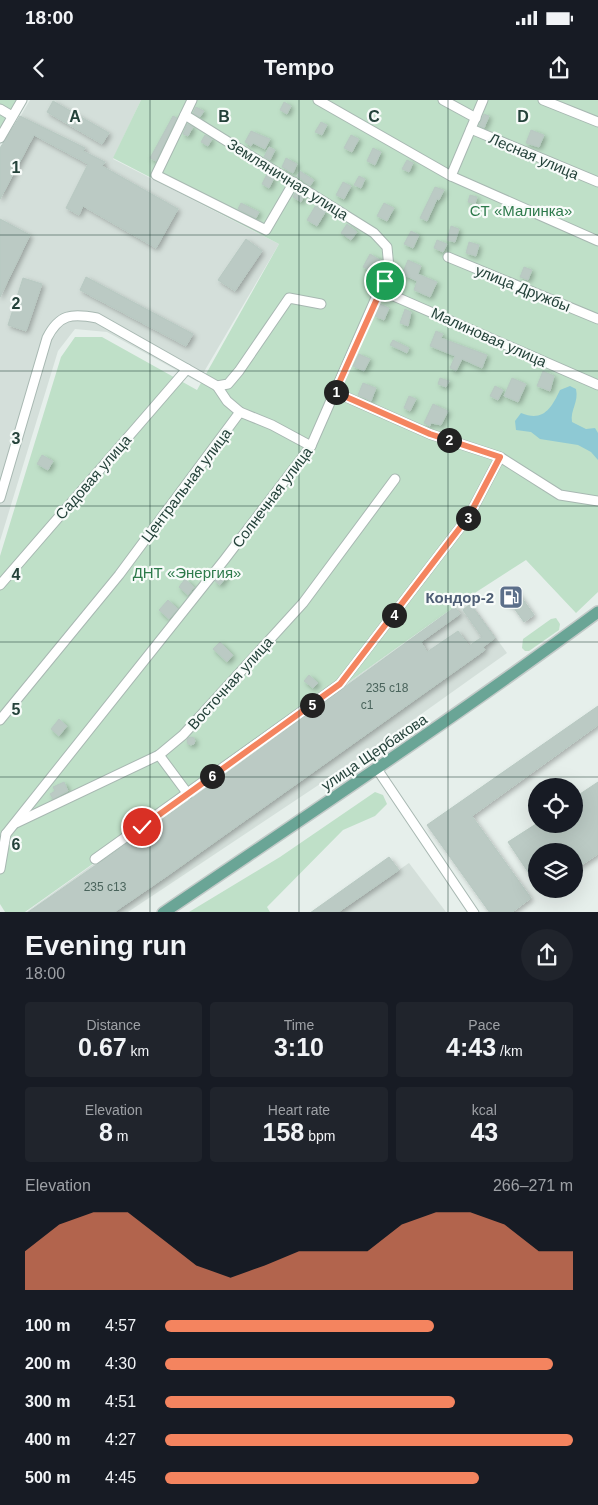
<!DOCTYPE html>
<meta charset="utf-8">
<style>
:root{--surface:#171b24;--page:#20242c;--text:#f1f3f6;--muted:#9ea1a6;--accent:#f4845f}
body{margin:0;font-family:Helvetica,sans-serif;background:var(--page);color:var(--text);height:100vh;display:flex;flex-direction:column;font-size:19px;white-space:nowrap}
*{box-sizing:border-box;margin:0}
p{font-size:16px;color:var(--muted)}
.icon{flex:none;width:28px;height:28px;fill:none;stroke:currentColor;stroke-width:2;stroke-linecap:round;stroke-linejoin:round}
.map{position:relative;height:812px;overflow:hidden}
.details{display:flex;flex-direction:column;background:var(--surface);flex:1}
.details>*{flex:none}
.tools{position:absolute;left:528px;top:678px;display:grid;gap:10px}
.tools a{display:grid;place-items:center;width:55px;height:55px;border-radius:50%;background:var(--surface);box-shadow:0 5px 20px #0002;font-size:25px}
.pin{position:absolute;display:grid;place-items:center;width:42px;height:42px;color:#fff;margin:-21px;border:2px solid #fff;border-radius:50%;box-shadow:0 1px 5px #0007}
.km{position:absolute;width:25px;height:25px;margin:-12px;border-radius:50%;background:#222;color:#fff;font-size:14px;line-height:25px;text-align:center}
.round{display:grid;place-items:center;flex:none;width:52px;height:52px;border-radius:26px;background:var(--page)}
.headline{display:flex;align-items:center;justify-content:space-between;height:85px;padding:0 25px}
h1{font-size:28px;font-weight:600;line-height:38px}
.metrics{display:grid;grid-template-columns:repeat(3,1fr);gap:8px;height:85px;padding:5px 25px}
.metrics div{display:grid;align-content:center;border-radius:5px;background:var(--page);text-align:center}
.metrics b{font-size:25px;font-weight:600}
.metrics small{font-size:14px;font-weight:400}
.metrics p{font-size:14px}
.chart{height:140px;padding:10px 25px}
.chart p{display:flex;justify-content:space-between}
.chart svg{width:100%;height:90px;margin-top:5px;fill:var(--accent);opacity:.7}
ul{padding:0 25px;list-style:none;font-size:16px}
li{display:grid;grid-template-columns:80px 60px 1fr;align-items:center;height:38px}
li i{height:12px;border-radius:6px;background:var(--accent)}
.status{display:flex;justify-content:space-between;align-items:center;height:35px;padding:0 25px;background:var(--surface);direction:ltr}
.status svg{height:14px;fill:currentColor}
header{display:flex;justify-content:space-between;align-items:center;height:65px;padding:0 25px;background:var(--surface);font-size:22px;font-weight:600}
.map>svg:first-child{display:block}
</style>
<div class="status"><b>18:00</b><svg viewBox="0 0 49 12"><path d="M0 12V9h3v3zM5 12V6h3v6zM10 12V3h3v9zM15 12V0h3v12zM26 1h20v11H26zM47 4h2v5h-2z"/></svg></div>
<header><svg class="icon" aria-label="back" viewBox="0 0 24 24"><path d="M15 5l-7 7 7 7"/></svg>Tempo<svg class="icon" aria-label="share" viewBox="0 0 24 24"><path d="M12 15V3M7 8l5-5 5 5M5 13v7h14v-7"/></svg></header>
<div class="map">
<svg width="598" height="813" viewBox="0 0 598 813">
<defs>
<filter id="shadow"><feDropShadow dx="2.5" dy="2.5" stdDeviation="2.5" flood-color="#0004"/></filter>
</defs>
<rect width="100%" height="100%" fill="#e6efeb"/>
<!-- built -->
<g fill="#d4dfda">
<polygon points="30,0 141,0 113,59 279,144 198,282 107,232 75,229 58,251 0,441 0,51"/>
<polygon points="467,498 507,553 368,652 128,812 25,813"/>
<polygon points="409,763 446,812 337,813"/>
</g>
<!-- green -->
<g fill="#bfe0c8">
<polygon points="0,0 17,0 0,30"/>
<polygon points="141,0 598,0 598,492 576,513 526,460 467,498 25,812 5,812 0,804 0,456 61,257 75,237 102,237 197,290 279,144 113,58"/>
<polygon points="556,518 560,524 559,530 529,551 525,551 522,548 523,539 551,519"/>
<polygon points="375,692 383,695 387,704 375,716 343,730 267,807 270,812 189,812 280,757"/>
</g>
<!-- water -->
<path fill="#8ec9d4" d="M570 286 576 289C579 302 570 310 572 322L586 329 595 328 598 333V360L591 352 578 345 540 339 531 332 516 330 515 321 521 313C543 322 551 309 560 290Z"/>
<!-- building -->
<g fill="#bbcac4" stroke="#b8c9c2" filter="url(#shadow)">
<polygon points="53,1 109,33 102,44 47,12"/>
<polygon points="284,2 291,6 287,14 280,10"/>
<polygon points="196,7 204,11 200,17 193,13"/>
<polygon points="484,14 489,16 484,28 479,26"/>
<polygon points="20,16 85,48 83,51 105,62 102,66 178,109 156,148 83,106 79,115 66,108 88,64 34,35 0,99 0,48"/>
<polygon points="173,16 177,18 156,61 150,58"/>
<polygon points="321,22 327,25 322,35 315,32"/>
<polygon points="187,24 193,27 188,36 183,34"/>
<polygon points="531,30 544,35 539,47 526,43"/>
<polygon points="251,31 270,39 265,49 253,43 251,46 245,42"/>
<polygon points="205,35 212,39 208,46 201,42"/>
<polygon points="351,35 359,39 352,52 344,48"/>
<polygon points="269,47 275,50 270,60 264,57"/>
<polygon points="373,48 381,52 375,65 367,61"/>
<polygon points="286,58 297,64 293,73 282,67"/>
<polygon points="407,60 413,63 409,72 402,69"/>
<polygon points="300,71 314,80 310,86 297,76"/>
<polygon points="267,74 274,78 269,88 262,84"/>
<polygon points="359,76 365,79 361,88 354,85"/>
<polygon points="343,82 351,86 344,99 336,95"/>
<polygon points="435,87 444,90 439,100 437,99 427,121 420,118"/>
<polygon points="296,91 304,96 301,102 293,97"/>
<polygon points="470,95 477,97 475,104 468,102"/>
<polygon points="241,103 259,112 256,118 238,109"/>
<polygon points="384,103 394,108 387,121 377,116"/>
<polygon points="316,105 326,111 317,126 307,120"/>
<polygon points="0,119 30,135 0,197"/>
<polygon points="347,124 357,132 351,140 341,133"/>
<polygon points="451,126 459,129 455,142 447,140"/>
<polygon points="411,131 419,135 413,148 404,144"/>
<polygon points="246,139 262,151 235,191 218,180"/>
<polygon points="437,140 447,144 443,152 434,148"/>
<polygon points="469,142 479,145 476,156 466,153"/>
<polygon points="370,154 382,161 377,174 363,167"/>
<polygon points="408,160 421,166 418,174 437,182 430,197 414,190 417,181 402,174"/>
<polygon points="524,167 532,170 528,180 520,177"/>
<polygon points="86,177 193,234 186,246 80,190"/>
<polygon points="23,178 42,184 26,231 8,225"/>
<polygon points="380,204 389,208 384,220 375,216"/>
<polygon points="405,209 411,212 408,226 400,223"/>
<polygon points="436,231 443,234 441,238 487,255 482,268 462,259 456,271 450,268 455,256 430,246"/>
<polygon points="393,240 409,248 407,253 390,245"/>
<polygon points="359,254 370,259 364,271 353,266"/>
<polygon points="543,271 554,276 550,291 537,286"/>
<polygon points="440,278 449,281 446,287 438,284"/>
<polygon points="512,278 526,284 518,302 504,296"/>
<polygon points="363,283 376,288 371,301 358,295"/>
<polygon points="495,286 503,290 498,300 490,296"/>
<polygon points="409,296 416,299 410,311 404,308"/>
<polygon points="433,304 448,311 441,325 431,323 430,326 424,323"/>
<polygon points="42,355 53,361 48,370 37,364"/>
<polygon points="222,472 227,476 220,485 215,481"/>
<polygon points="185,479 194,487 188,495 179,487"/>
<polygon points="515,488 534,515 524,522 511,504 509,506 502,497"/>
<polygon points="168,500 178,509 169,519 159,510"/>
<polygon points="470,504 495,538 483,547 485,550 167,776 113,813 27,813 191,699 455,507 460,514 421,542 427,552 458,531 469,546 482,537 463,510"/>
<polygon points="220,542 233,555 227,562 213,549"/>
<polygon points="309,575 318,583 313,588 304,581"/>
<polygon points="598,606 598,625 472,716 531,798 511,813 490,813 427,725"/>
<polygon points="59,619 67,626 59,636 51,629"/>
<circle cx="191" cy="641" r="4"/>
<polygon points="64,682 68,691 53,699 50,694 55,691 53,687"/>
<polygon points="598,682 598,754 574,770 574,751 536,751 536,784 508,742 536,724 574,724 574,698"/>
<polygon points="389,757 399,770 337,813 310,813"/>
</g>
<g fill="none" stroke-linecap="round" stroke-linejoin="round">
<!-- minor casing -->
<g stroke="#a8b8b2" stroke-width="11">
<g id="minor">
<polyline points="192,0 156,75 266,130 294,82"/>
<polyline points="318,0 451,76 598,141"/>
<polyline points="443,0 476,18"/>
<polyline points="543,0 598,22"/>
<polyline points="0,9 12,16"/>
<polyline points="471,29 598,82"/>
<polyline points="0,38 22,0"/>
<polyline points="451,76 483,0"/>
<polyline points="448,157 598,219"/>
<polyline points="380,190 598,285"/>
<polyline points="217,286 227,301 240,312 272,325 311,346"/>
<polyline points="335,292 430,334 500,357 560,395 598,401"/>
<path d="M0 398 47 238C59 214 72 213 97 218L217 286 228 284 239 271 289 198 321 204"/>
<polyline points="0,485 187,269"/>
<polyline points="0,620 119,475 240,312"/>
<polyline points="159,655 188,694"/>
<polyline points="377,669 474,813"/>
<polyline points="16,723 159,655 183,635 303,503 395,379"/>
<polyline points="6,734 225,459 311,346 389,168 387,147 374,133 185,15"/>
<polyline points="95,759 340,584 469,416 500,357"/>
<polyline points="0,769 6,734"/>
</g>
</g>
<!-- major casing -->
<g stroke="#c2cac8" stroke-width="14">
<path id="major" d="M163 813C309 714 456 617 598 512"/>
</g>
<!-- minor -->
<use href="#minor" stroke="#fff" stroke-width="9"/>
<!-- major -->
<use href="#major" stroke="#6aa596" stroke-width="11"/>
</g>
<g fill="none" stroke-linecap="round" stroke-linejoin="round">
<!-- route casing -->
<g stroke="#fff" stroke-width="10">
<polyline id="route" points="142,727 340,584 469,416 500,357 430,334 335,292 385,181"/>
</g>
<!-- route -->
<use href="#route" stroke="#f4845f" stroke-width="6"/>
</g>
<!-- grid -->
<path fill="none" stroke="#24423a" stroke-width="1" stroke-opacity="0.55" d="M150 0V813M299 0V813M448 0V813M0 135H598M0 271H598M0 406H598M0 542H598M0 677H598"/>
<!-- icons -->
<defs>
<g id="fuel-square" transform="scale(1.25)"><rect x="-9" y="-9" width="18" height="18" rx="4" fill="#5c6f8a" stroke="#f7fbf9"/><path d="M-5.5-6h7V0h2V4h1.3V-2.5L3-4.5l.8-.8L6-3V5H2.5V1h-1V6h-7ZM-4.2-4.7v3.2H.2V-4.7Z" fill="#fff"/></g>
</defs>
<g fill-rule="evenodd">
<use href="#fuel-square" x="511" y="497"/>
</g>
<g text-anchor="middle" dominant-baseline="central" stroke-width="4.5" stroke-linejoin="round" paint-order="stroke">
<!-- number labels -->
<g font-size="12" fill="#4a645c">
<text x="387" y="588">235 с18</text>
<text x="367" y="605">с1</text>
<text x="105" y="787">235 с13</text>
</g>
<!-- street labels -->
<g font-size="15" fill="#24423a" stroke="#f7fbf9">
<text transform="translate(534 56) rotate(23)">Лесная улица</text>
<text transform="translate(288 79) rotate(32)">Земляничная улица</text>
<text transform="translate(523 188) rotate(22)">улица Дружбы</text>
<text transform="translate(489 237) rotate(24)">Малиновая улица</text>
<text transform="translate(93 377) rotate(-49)">Садовая улица</text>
<text transform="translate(186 385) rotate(-53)">Центральная улица</text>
<text transform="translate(272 397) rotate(-53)">Солнечная улица</text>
<text transform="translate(230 583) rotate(-48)">Восточная улица</text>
<text transform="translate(374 652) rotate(-34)">улица Щербакова</text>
</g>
<!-- park labels -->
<g font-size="15" fill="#2d7a4b" stroke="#f7fbf9">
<text x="521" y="110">CТ «Малинка»</text>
<text x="187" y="472">ДНТ «Энергия»</text>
</g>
<!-- service labels -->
<g font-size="15" font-weight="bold" fill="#4e5e75" stroke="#f7fbf9" text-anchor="end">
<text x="494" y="497">Кондор-2</text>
</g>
</g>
<g font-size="16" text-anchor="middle" font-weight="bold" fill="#24423a" stroke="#f7fbf9" stroke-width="4.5" stroke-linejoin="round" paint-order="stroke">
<text x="75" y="22">A</text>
<text x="224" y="22">B</text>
<text x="374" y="22">C</text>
<text x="523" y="22">D</text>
<text x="16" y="73">1</text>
<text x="16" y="209">2</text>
<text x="16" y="344">3</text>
<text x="16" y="480">4</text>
<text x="16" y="615">5</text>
<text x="16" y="750">6</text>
</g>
</svg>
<div class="tools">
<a><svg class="icon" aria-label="locate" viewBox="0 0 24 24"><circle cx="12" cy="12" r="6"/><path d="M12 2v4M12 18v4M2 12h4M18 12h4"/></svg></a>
<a><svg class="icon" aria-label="layers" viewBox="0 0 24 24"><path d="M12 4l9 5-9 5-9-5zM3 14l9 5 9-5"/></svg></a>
</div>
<div class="pin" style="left:385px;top:181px;background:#1e9e55"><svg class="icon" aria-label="arrive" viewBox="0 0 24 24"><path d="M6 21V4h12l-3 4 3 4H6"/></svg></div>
<div class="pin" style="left:142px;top:727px;background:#d93025"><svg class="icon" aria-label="check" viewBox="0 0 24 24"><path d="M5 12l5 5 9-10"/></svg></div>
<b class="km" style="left:336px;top:292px">1</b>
<b class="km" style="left:449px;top:340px">2</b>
<b class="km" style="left:468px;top:418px">3</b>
<b class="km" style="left:394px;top:515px">4</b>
<b class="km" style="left:312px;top:605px">5</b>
<b class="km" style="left:212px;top:676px">6</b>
</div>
<section class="details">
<div class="headline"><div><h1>Evening run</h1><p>18:00</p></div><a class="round"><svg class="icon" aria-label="share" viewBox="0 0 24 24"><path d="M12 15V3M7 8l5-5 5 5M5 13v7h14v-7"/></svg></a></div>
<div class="metrics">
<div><p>Distance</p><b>0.67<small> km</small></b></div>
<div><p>Time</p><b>3:10</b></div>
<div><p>Pace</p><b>4:43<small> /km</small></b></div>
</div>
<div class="metrics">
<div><p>Elevation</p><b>8<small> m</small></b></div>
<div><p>Heart rate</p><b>158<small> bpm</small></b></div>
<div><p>kcal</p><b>43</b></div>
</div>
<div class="chart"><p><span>Elevation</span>266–271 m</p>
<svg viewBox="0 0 160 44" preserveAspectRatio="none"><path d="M0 44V25L10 12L20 6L30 6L40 19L50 32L60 38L70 32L80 25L90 25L100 25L110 12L120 6L130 6L140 12L150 25L160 25V44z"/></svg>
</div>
<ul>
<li><b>100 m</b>4:57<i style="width:66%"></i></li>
<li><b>200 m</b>4:30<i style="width:95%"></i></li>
<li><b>300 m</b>4:51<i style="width:71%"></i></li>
<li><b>400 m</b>4:27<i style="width:100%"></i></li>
<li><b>500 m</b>4:45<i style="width:77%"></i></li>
</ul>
</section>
